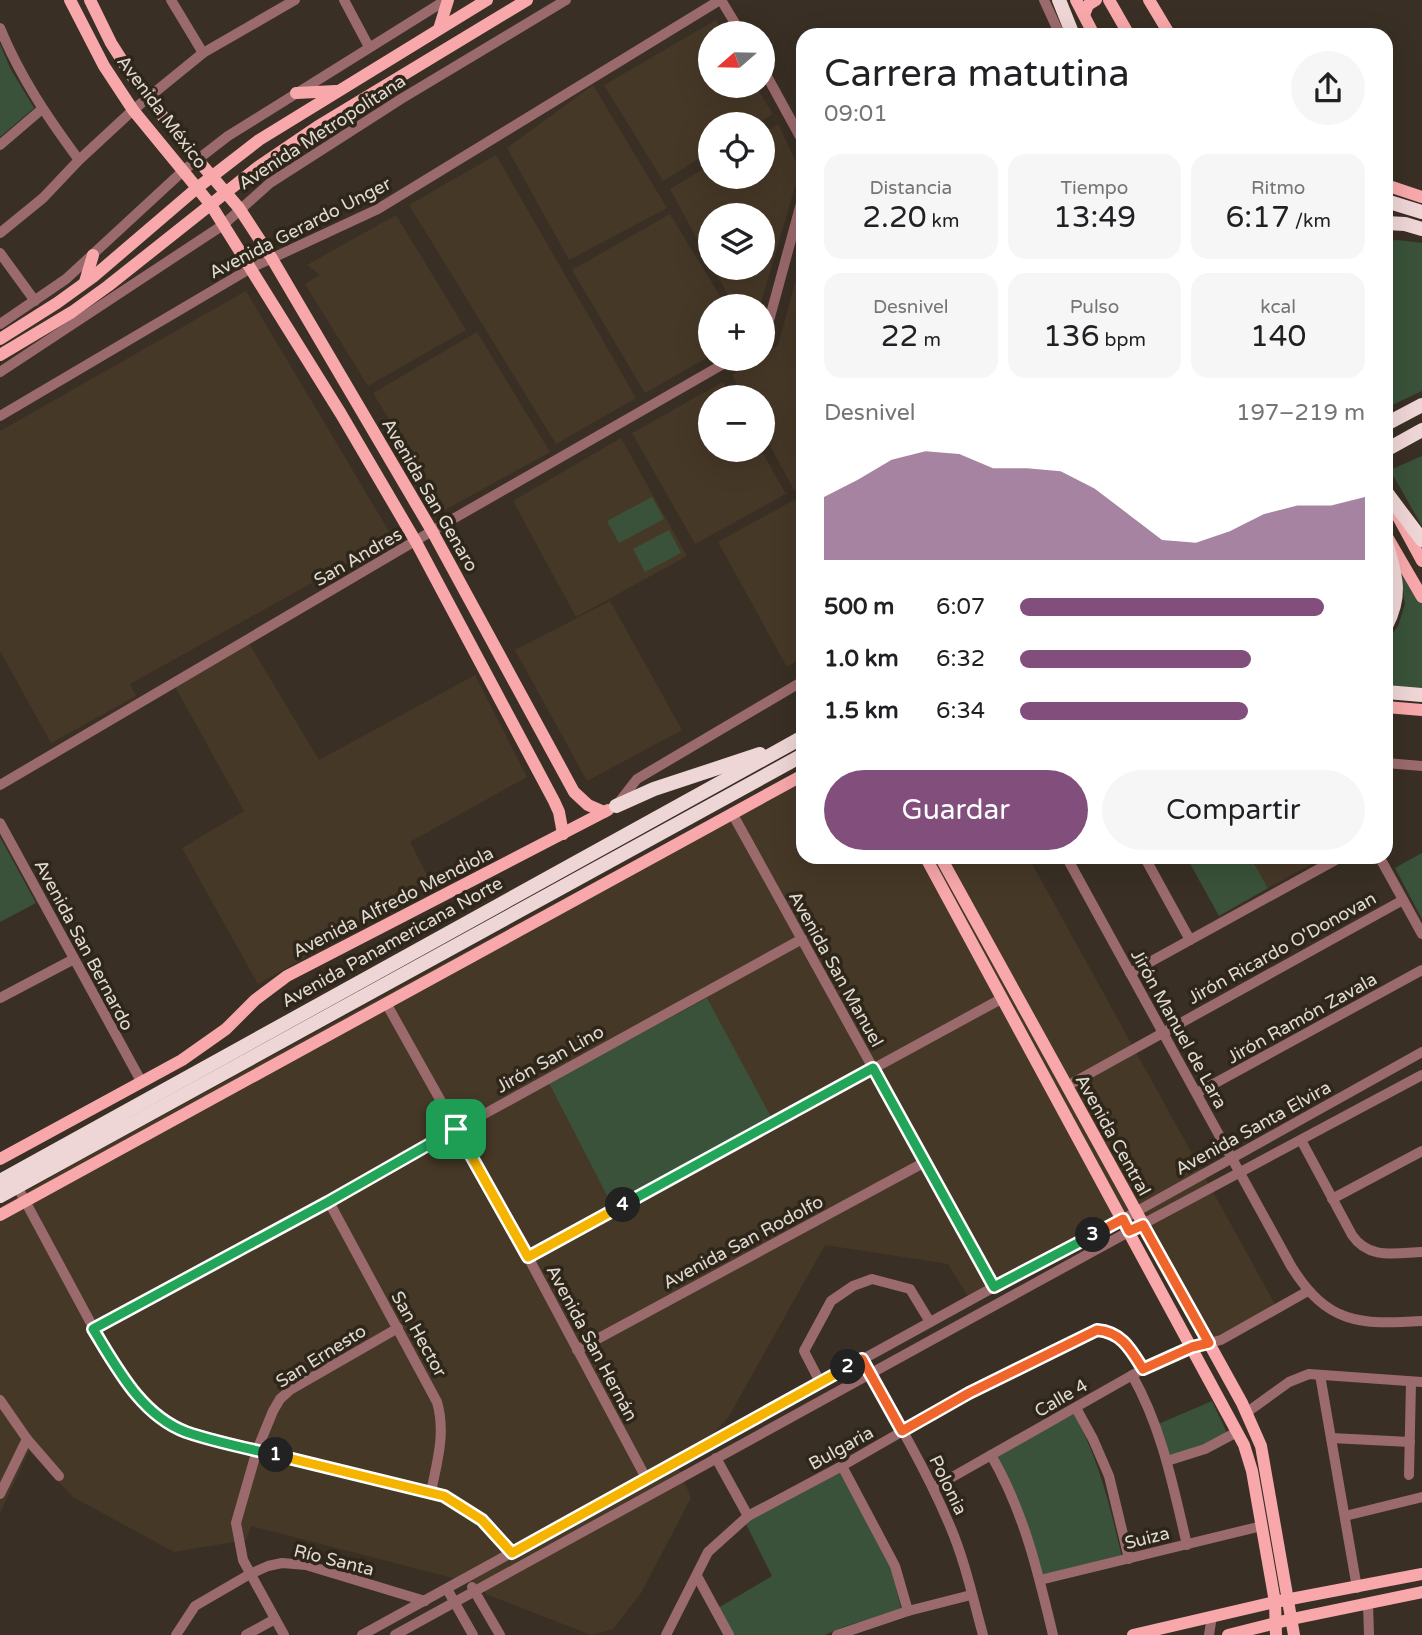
<!DOCTYPE html>
<html lang="es">
<meta charset="utf-8">
<style>
:root{--surface:#fff;--page:#f6f6f6;--text:#202124;--muted:#757577;--accent:#824f7c}
body{margin:0;font-family:"Varela Round",sans-serif;background:var(--page);color:var(--text);height:100vh;display:flex;flex-direction:column;font-size:26px;white-space:nowrap}
*{box-sizing:border-box;margin:0}
p{font-size:23px;color:var(--muted)}
.icon{flex:none;width:38px;height:38px;fill:none;stroke:currentColor;stroke-width:2;stroke-linecap:round;stroke-linejoin:round}
.map{position:relative;flex:1;overflow:hidden}
.sheet{position:absolute;left:796px;top:28px;width:597px;height:836px;display:flex;flex-direction:column;background:var(--surface);border-radius:21px;box-shadow:0 7px 28px #0002}
.sheet>*{flex:none}
.needle{width:46px;rotate:250deg}
.controls{position:absolute;left:698px;top:21px;display:grid;gap:14px}
.controls a{display:grid;place-items:center;width:77px;height:77px;border-radius:50%;background:var(--surface);box-shadow:0 7px 28px #0002;font-size:35px}
.pin{position:absolute;display:grid;place-items:center;width:60px;height:60px;color:#fff;margin:-30px;border-radius:14px;box-shadow:0 4px 10px #0006}
.km{position:absolute;width:35px;height:35px;margin:-18px;border-radius:50%;background:#222;color:#fff;font-size:19px;line-height:35px;text-align:center}
.round{display:grid;place-items:center;flex:none;width:74px;height:74px;border-radius:37px;background:var(--page)}
.head{display:flex;align-items:center;justify-content:space-between;height:119px;padding:0 28px}
h1{font-size:38px;font-weight:600;line-height:52px}
.figures{display:grid;grid-template-columns:repeat(3,1fr);gap:10px;height:119px;padding:7px 28px}
.figures div{display:grid;align-content:center;border-radius:18px;background:var(--page);text-align:center}
.figures b{font-size:30px;font-weight:600}
.figures small{font-size:19px;font-weight:400}
.figures p{font-size:19px}
.chart{height:196px;padding:14px 28px}
.chart p{display:flex;justify-content:space-between}
.chart svg{width:100%;height:126px;margin-top:7px;fill:var(--accent);opacity:.7}
.action{display:flex;gap:14px;margin-top:auto;padding:14px 28px}
.action a{flex:1;height:80px;border-radius:42px;background:var(--accent);color:#fff;font-size:28px;font-weight:600;line-height:80px;text-align:center}
.action a+a{background:var(--page);color:var(--text)}
ul{padding:0 28px;list-style:none;font-size:23px}
li{display:grid;grid-template-columns:112px 84px 1fr;align-items:center;height:52px}
li i{height:18px;border-radius:9px;background:var(--accent)}
.map>svg:first-child{display:block}
</style>
<div class="map">
<svg width="1422" height="1635" viewBox="0 0 1422 1635">
<rect width="100%" height="100%" fill="#392f24"/>
<!-- built -->
<g fill="#463827">
<polygon points="716,20 724,33 710,33 710,86 756,86 773,114 757,124 710,124 710,152 663,181 604,85"/>
<polygon points="593,85 667,208 569,260 507,148"/>
<polygon points="778,124 800,170 760,306 734,306 713,268 763,268 763,215 710,215 710,263 670,189 710,165 710,177 763,177 763,133"/>
<polygon points="496,155 636,398 556,444 409,205"/>
<polygon points="670,214 726,306 710,306 710,356 645,393 572,270"/>
<polygon points="396,215 466,330 368,386 305,284 320,275 307,265"/>
<polygon points="803,254 803,485 794,490 763,433 763,397 744,397 732,375 757,359 763,359 763,355 778,345"/>
<polygon points="246,291 393,538 130,684 136,696 51,743 0,651 0,431"/>
<polygon points="477,332 550,452 445,510 373,393"/>
<polygon points="723,382 732,397 710,397 710,450 761,450 786,494 695,544 632,433"/>
<polygon points="621,438 687,556 576,617 513,501"/>
<polygon points="803,495 803,658 787,667 718,542"/>
<polygon points="610,601 682,730 587,781 515,650"/>
<polygon points="247,640 319,760 475,675 527,777 410,842 433,886 258,984 182,848 244,811 173,683"/>
<polygon points="803,769 803,858 1029,858 1276,1306 1216,1338 1198,1338 1132,1222 972,1303 948,1264 825,1245 728,1418 679,1469 691,1498 641,1593 613,1629 591,1635 488,1595 476,1584 251,1526 246,1540 174,1552 73,1497 29,1451 0,1513 0,1207 75,1163"/>
<polygon points="1251,858 1323,858 1268,888"/>
</g>
<!-- green -->
<g fill="#3a5239">
<polygon points="0,44 10,68 34,108 0,137"/>
<polygon points="1398,240 1422,243 1422,391 1386,408 1386,241"/>
<polygon points="1422,456 1422,526 1390,470"/>
<polygon points="652,497 664,519 619,543 607,521"/>
<polygon points="669,530 681,553 645,572 633,549"/>
<polygon points="1399,563 1422,602 1422,693 1386,689 1386,643 1398,626 1405,604"/>
<polygon points="0,837 36,903 0,922"/>
<polygon points="1422,853 1422,919 1395,868"/>
<polygon points="1187,858 1251,858 1268,888 1219,916"/>
<polygon points="707,998 771,1117 612,1205 549,1083"/>
<polygon points="1212,1401 1228,1435 1169,1458 1156,1425"/>
<path d="M1074 1414C1099 1459 1110 1507 1122 1557L1042 1576C1033 1534 1017 1494 996 1456Z"/>
<polygon points="841,1472 892,1570 901,1609 843,1627 825,1635 733,1635 718,1608 772,1576 745,1522"/>
</g>
<g fill="none" stroke-linecap="round" stroke-linejoin="round">
<!-- minor -->
<g stroke="#9b6a6c" stroke-width="10">
<polyline points="171,0 203,53"/>
<polyline points="344,0 369,47"/>
<polyline points="721,0 741,33"/>
<polyline points="1044,0 1060,35"/>
<path d="M0 28C20 77 48 118 79 160"/>
<polyline points="763,69 803,142"/>
<polyline points="0,145 42,109"/>
<polyline points="0,233 43,198 79,160 133,110 203,53 295,0"/>
<polyline points="0,253 35,301"/>
<polyline points="0,324 66,279 184,170 228,136 446,0"/>
<polyline points="763,333 767,328 803,196"/>
<polyline points="0,372 223,225 270,183 401,99 566,0"/>
<polyline points="0,416 251,268 378,209 720,0"/>
<polyline points="1386,763 1422,766"/>
<polyline points="0,785 432,531 732,359"/>
<polyline points="616,806 637,779 803,681"/>
<polyline points="732,813 994,1287"/>
<polyline points="0,823 141,1081"/>
<path d="M1067 858 1291 1266C1327 1324 1359 1325 1422 1321"/>
<polyline points="1145,858 1190,940"/>
<polyline points="1380,858 1422,934"/>
<polyline points="1130,973 1339,858"/>
<polyline points="0,998 74,959"/>
<polyline points="386,1003 528,1257 646,1478"/>
<polyline points="1067,1086 1403,900"/>
<polyline points="1197,1093 1422,970"/>
<path d="M1301 1140 1352 1235C1369 1260 1395 1253 1422 1252"/>
<polyline points="17,1186 94,1329 120,1374 154,1412 185,1431 444,1496 482,1520 512,1553"/>
<polyline points="1332,1199 1422,1151"/>
<path d="M329 1202 437 1402C446 1433 437 1462 431 1492"/>
<polyline points="528,1257 1001,999"/>
<polyline points="94,1329 802,939"/>
<polyline points="577,1350 925,1162"/>
<path d="M861 1359C893 1413 926 1469 950 1526 965 1561 973 1599 983 1635"/>
<path d="M1132 1375C1162 1428 1173 1486 1187 1545"/>
<polyline points="1320,1375 1357,1588"/>
<polyline points="820,1382 804,1351 831,1301 853,1286 872,1279 910,1289 930,1322"/>
<polyline points="0,1400 27,1439 59,1476"/>
<polyline points="1076,1408 1093,1439 1109,1476 1129,1559"/>
<polyline points="1246,1413 1289,1382 1309,1374 1422,1382"/>
<polyline points="1331,1438 1410,1442"/>
<path d="M991 1455C1024 1512 1038 1572 1053 1635"/>
<polyline points="716,1458 748,1516"/>
<polyline points="1167,1461 1205,1449 1237,1432"/>
<polyline points="842,1466 895,1566 908,1611"/>
<polyline points="1409,1475 1411,1382"/>
<polyline points="933,1488 1143,1369 1192,1347 1221,1340 1308,1291"/>
<polyline points="0,1494 27,1439"/>
<polyline points="1345,1516 1422,1497"/>
<polyline points="697,1576 729,1635"/>
<polyline points="1040,1580 1262,1526"/>
<polyline points="472,1587 500,1635"/>
<polyline points="447,1589 473,1635"/>
<polyline points="1368,1604 1369,1635"/>
<polyline points="176,1635 195,1606 250,1574 268,1566 282,1563 306,1565 425,1601"/>
<polyline points="246,1635 275,1619"/>
<polyline points="284,1635 243,1560 236,1523 257,1450 273,1411 280,1399 290,1390 398,1328"/>
<polyline points="362,1635 994,1287 1123,1219 1422,1052"/>
<polyline points="395,1635 1130,1231 1422,1075"/>
<path d="M666 1635 708 1552 748 1516 842 1466 969 1393 1097 1330C1122 1332 1131 1350 1143 1369"/>
<polyline points="837,1635 908,1611 971,1595"/>
<polyline points="1209,1635 1212,1616"/>
</g>
<!-- major -->
<g stroke="#f8a8aa" stroke-width="12">
<polyline points="70,0 104,66 133,110 211,205 341,414 416,542 554,801 559,812 563,834"/>
<polyline points="90,0 111,43 132,76 184,144 239,208 271,257 432,531 574,792 588,805 604,812"/>
<polyline points="1076,0 1094,35"/>
<polyline points="1109,0 1129,35"/>
<polyline points="1149,0 1170,35"/>
<polyline points="1084,15 1088,5 1096,0"/>
<polyline points="439,29 448,0"/>
<polyline points="296,93 336,91"/>
<polyline points="1386,185 1422,197"/>
<polyline points="85,282 93,255"/>
<polyline points="0,339 57,303 93,277 197,188 259,140 487,0"/>
<polyline points="0,355 72,312 108,286 258,167 317,127 527,0"/>
<polyline points="1397,515 1422,561"/>
<polyline points="1386,535 1422,597"/>
<polyline points="1386,707 1422,710"/>
<polyline points="926,858 1244,1445 1252,1471 1275,1602 1276,1635"/>
<polyline points="941,858 1242,1403 1261,1446 1294,1635"/>
<polyline points="0,1159 182,1060 226,1029 255,1000 287,976 608,810"/>
<polyline points="0,1215 803,775"/>
<polyline points="1133,1635 1275,1602 1422,1574"/>
<polyline points="1228,1635 1292,1619 1422,1592"/>
</g>
<!-- highway -->
<g stroke="#efd6d6" stroke-width="14">
<polyline points="1059,0 1073,35"/>
<polyline points="1386,201 1422,212"/>
<polyline points="1386,223 1405,224 1422,229"/>
<polyline points="1386,424 1422,405"/>
<polyline points="1386,450 1422,430"/>
<polyline points="1386,492 1422,540"/>
<path d="M1386 542C1395 575 1403 593 1386 626"/>
<polyline points="1386,692 1422,695"/>
<polyline points="616,806 654,789 760,754"/>
<polyline points="0,1181 803,737"/>
<polyline points="0,1196 803,755"/>
</g>
</g>
<g fill="none" stroke-linecap="round" stroke-linejoin="round">
<!-- split-1 casing -->
<g stroke="#fff" stroke-width="14">
<path id="split-1" d="M276 1455C246 1448 215 1442 186 1432 141 1415 117 1368 93 1329L328 1202 456 1129"/>
</g>
<!-- split-2 casing -->
<g stroke="#fff" stroke-width="14">
<polyline id="split-2" points="276,1455 444,1496 482,1520 512,1553 848,1367"/>
</g>
<!-- split-3 casing -->
<g stroke="#fff" stroke-width="14">
<path id="split-3" d="M848 1367 862 1359 902 1431 969 1393 1097 1330C1122 1332 1131 1350 1143 1369L1192 1347 1209 1343 1143 1225 1129 1231 1123 1219 1093 1235"/>
</g>
<!-- split-4 casing -->
<g stroke="#fff" stroke-width="14">
<polyline id="split-4" points="623,1205 873,1068 994,1287 1093,1235"/>
</g>
<!-- split-5 casing -->
<g stroke="#fff" stroke-width="14">
<polyline id="split-5" points="456,1129 528,1257 623,1205"/>
</g>
<!-- split-1 -->
<use href="#split-1" stroke="#22a559" stroke-width="9"/>
<!-- split-2 -->
<use href="#split-2" stroke="#f5b400" stroke-width="9"/>
<!-- split-3 -->
<use href="#split-3" stroke="#f0652b" stroke-width="9"/>
<!-- split-4 -->
<use href="#split-4" stroke="#22a559" stroke-width="9"/>
<!-- split-5 -->
<use href="#split-5" stroke="#f5b400" stroke-width="9"/>
</g>
<g text-anchor="middle" dominant-baseline="central" stroke-width="7" stroke-linejoin="round" paint-order="stroke">
<!-- street labels -->
<g font-size="18" fill="#e0dad3" stroke="#2f261a">
<text transform="translate(162 112) rotate(53)">Avenida México</text>
<text transform="translate(322 132) rotate(-33)">Avenida Metropolitana</text>
<text transform="translate(300 228) rotate(-27)">Avenida Gerardo Unger</text>
<text transform="translate(430 495) rotate(60)">Avenida San Genaro</text>
<text transform="translate(358 557) rotate(-30)">San Andres</text>
<text transform="translate(393 902) rotate(-27)">Avenida Alfredo Mendiola</text>
<text transform="translate(392 942) rotate(-29)">Avenida Panamericana Norte</text>
<text transform="translate(84 945) rotate(62)">Avenida San Bernardo</text>
<text transform="translate(1282 948) rotate(-29)">Jirón Ricardo O'Donovan</text>
<text transform="translate(836 969) rotate(61)">Avenida San Manuel</text>
<text transform="translate(1302 1018) rotate(-29)">Jirón Ramón Zavala</text>
<text transform="translate(1179 1029) rotate(61)">Jirón Manuel de Lara</text>
<text transform="translate(550 1059) rotate(-29)">Jirón San Lino</text>
<text transform="translate(1253 1128) rotate(-29)">Avenida Santa Elvira</text>
<text transform="translate(1113 1135) rotate(61)">Avenida Central</text>
<text transform="translate(743 1242) rotate(-28)">Avenida San Rodolfo</text>
<text transform="translate(419 1334) rotate(61)">San Hector</text>
<text transform="translate(592 1343) rotate(62)">Avenida San Hernán</text>
<text transform="translate(321 1356) rotate(-32)">San Ernesto</text>
<text transform="translate(1061 1398) rotate(-30)">Calle 4</text>
<text transform="translate(841 1448) rotate(-29)">Bulgaria</text>
<text transform="translate(948 1485) rotate(64)">Polonia</text>
<text transform="translate(1147 1538) rotate(-14)">Suiza</text>
<text transform="translate(334 1560) rotate(14)">Río Santa</text>
</g>
</g>
</svg>
<div class="controls">
<a><svg class="needle" viewBox="-14 -14 28 28"><path d="M0-13l5 13h-10z" fill="#e53935"/><path d="M0 13l5-13h-10z" fill="#757577"/></svg></a>
<a><svg class="icon" aria-label="locate" viewBox="0 0 24 24"><circle cx="12" cy="12" r="6"/><path d="M12 2v4M12 18v4M2 12h4M18 12h4"/></svg></a>
<a><svg class="icon" aria-label="layers" viewBox="0 0 24 24"><path d="M12 4l9 5-9 5-9-5zM3 14l9 5 9-5"/></svg></a>
<a>+</a>
<a>−</a>
</div>
<div class="pin" style="left:456px;top:1129px;background:#1e9e55"><svg class="icon" aria-label="arrive" viewBox="0 0 24 24"><path d="M6 21V4h12l-3 4 3 4H6"/></svg></div>
<b class="km" style="left:276px;top:1455px">1</b>
<b class="km" style="left:848px;top:1367px">2</b>
<b class="km" style="left:1093px;top:1235px">3</b>
<b class="km" style="left:623px;top:1205px">4</b>
<section class="sheet">
<div class="head"><div><h1>Carrera matutina</h1><p>09:01</p></div><a class="round"><svg class="icon" aria-label="share" viewBox="0 0 24 24"><path d="M12 15V3M7 8l5-5 5 5M5 13v7h14v-7"/></svg></a></div>
<div class="figures">
<div><p>Distancia</p><b>2.20<small> km</small></b></div>
<div><p>Tiempo</p><b>13:49</b></div>
<div><p>Ritmo</p><b>6:17<small> /km</small></b></div>
</div>
<div class="figures">
<div><p>Desnivel</p><b>22<small> m</small></b></div>
<div><p>Pulso</p><b>136<small> bpm</small></b></div>
<div><p>kcal</p><b>140</b></div>
</div>
<div class="chart"><p><span>Desnivel</span>197–219 m</p>
<svg viewBox="0 0 160 44" preserveAspectRatio="none"><path d="M0 44V22L10 16L20 9L30 6L40 7L50 12L60 12L70 13L80 19L90 28L100 37L110 38L120 34L130 28L140 25L150 25L160 22V44z"/></svg>
</div>
<ul>
<li><b>500 m</b>6:07<i style="width:88%"></i></li>
<li><b>1.0 km</b>6:32<i style="width:67%"></i></li>
<li><b>1.5 km</b>6:34<i style="width:66%"></i></li>
</ul>
<div class="action"><a>Guardar</a><a>Compartir</a></div>
</section>
</div>
